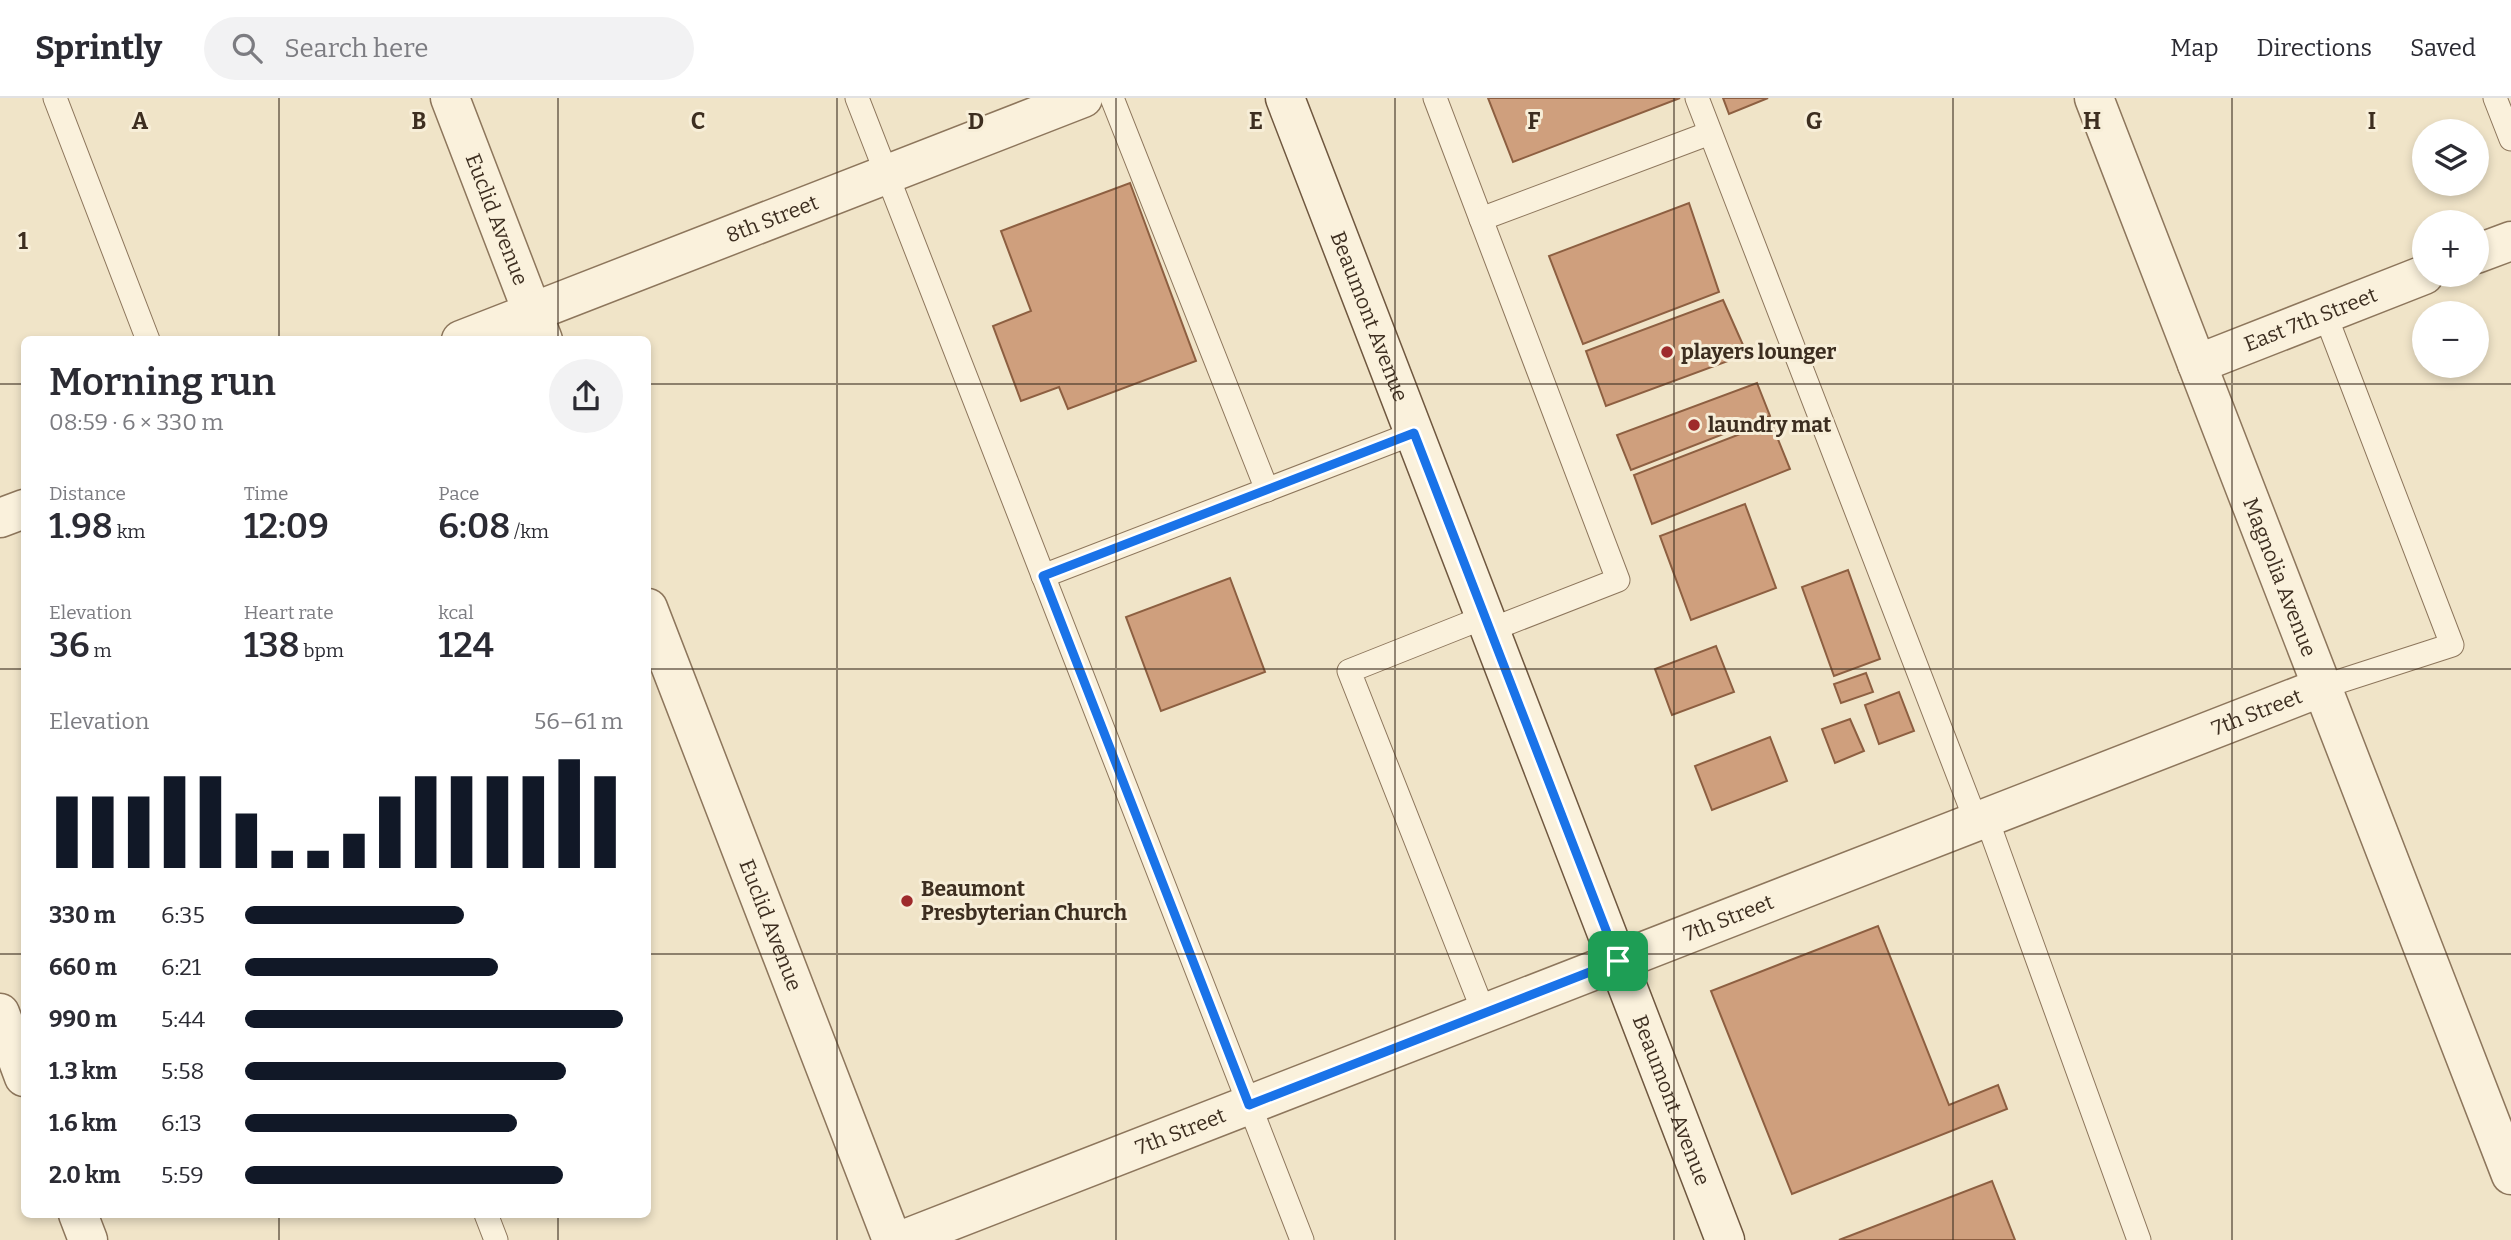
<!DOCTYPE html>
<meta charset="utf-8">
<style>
:root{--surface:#fff;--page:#f2f2f3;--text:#2b2b33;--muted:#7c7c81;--line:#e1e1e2;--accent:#111827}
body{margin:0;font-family:Bitter,serif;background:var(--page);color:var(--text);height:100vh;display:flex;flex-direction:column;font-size:26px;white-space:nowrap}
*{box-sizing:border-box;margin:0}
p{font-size:23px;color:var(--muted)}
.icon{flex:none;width:38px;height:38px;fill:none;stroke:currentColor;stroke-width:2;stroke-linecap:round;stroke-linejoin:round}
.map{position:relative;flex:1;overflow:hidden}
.sheet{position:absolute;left:21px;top:238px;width:630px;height:882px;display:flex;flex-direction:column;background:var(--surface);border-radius:10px;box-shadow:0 4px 10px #0003}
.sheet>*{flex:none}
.fabs{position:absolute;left:2412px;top:21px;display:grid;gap:14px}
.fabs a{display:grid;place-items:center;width:77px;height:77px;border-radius:50%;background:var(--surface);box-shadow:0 4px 10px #0003;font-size:35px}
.pin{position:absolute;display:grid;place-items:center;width:60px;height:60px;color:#fff;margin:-30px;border-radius:14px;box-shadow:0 4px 10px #0006}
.round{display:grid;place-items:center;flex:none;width:74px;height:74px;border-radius:37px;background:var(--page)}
.head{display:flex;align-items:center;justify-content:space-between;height:119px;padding:0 28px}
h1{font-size:38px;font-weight:600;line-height:52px}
.figures{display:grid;grid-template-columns:repeat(3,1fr);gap:10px;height:119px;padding:7px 28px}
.figures div{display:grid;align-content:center}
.figures b{font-size:35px;font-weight:600}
.figures small{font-size:19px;font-weight:400}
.figures p{font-size:19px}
.chart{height:196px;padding:14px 28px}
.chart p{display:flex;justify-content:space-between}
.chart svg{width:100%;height:126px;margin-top:7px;stroke:var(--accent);stroke-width:6}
ul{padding:0 28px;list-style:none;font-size:23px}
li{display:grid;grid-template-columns:112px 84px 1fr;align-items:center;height:52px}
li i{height:18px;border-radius:9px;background:var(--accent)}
header{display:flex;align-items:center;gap:42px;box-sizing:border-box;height:98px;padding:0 35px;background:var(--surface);border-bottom:2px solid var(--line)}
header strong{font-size:33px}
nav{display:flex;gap:38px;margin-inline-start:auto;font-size:24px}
.search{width:490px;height:63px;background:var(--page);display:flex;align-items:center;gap:18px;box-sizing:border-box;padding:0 24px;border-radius:38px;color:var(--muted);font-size:26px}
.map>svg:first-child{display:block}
</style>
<header>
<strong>Sprintly</strong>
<div class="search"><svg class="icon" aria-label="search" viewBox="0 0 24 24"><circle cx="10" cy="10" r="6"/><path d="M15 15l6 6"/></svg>Search here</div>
<nav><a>Map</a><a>Directions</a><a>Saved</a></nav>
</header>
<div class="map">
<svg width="2511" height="1142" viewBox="0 0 2511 1142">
<rect width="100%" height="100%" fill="#f0e4c8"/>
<!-- building -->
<g fill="#cf9f7d" stroke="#8d5f41" stroke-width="2">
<polygon points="1488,0 1680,0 1513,64"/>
<polygon points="1723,0 1768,0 1729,16"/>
<polygon points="1130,85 1196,263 1068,311 1059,289 1021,303 993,228 1031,213 1001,133"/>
<polygon points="1689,105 1719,194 1583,246 1549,158"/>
<polygon points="1723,202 1747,256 1606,308 1586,253"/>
<polygon points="1757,285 1770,318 1631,372 1617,337"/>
<polygon points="1771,324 1790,371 1652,426 1634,377"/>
<polygon points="1745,406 1776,490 1691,522 1660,438"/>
<polygon points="1848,472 1880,561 1834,578 1802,489"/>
<polygon points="1230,480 1265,574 1161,613 1126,519"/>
<polygon points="1716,548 1734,594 1672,617 1655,571"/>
<polygon points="1866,575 1873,594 1841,605 1834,586"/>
<polygon points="1899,594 1914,633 1879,646 1865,607"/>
<polygon points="1850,621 1864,653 1835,665 1822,631"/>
<polygon points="1770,639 1787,683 1712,712 1695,668"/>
<polygon points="1878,828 1949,1007 1998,987 2007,1011 1792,1096 1711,893"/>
<polygon points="1992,1083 2015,1142 1839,1142"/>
</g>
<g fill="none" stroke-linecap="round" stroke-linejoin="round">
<!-- service casing -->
<g stroke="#8d765c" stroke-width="25">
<g id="service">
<polyline points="55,0 148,242"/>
<polyline points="857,0 1302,1142"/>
<polyline points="1112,0 1267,392"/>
<polyline points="1435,0 1618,482 1490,532"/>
<polyline points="1697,0 1976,723"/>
<polyline points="2495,0 2511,41"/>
<polyline points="1481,121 1710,35"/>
<polyline points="1043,478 1414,335"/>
<polyline points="2322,589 2452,547 2325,216"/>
<polyline points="1986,719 2139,1142"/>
<polyline points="1484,915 1349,573 1485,519"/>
<polyline points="486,1116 496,1142"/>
</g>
</g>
<!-- minor casing -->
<g stroke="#8d765c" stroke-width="41">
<g id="minor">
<path id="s1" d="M450 0 543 242"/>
<path id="s2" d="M2094 0 2511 1077"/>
<polyline points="2476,156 2511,143"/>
<path id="s3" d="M461 242 1083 0"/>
<path id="s4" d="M2197 266 2424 177"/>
<polyline points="0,420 24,411"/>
<path id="s5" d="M648 510 892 1142"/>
<polyline points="0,915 24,979"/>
<polyline points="78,1116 88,1142"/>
<path id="s6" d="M902 1142 2322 589"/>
</g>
</g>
<!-- secondary casing -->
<g stroke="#6f573f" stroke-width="41">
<g id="secondary">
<path id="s7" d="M1285 0 1725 1142"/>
</g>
</g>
<!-- service -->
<use href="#service" stroke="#faf1dc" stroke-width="23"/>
<!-- minor -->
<use href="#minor" stroke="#faf1dc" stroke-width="38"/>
<!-- secondary -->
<use href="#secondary" stroke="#faf1dc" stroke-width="38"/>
</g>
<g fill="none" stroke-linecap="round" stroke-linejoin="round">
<!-- route casing -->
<g stroke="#fff" stroke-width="14">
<polygon id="route" points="1414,335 1618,863 1249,1007 1043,478"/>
</g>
<!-- route -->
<use href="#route" stroke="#1a73e8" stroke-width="9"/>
</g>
<!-- grid -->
<path fill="none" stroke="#3d2e20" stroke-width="2" stroke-opacity="0.55" d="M279 0V242M558 0V242M837 0V1142M1116 0V1142M1395 0V1142M1674 0V1142M1953 0V1142M2232 0V1142M0 286H24M648 286H2511M0 571H24M648 571H2511M0 856H24M648 856H2511M279 1116V1142M558 1116V1142"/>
<!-- markers -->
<g fill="#9e2a2b" stroke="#f7eed8" stroke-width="2.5">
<circle cx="1667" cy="254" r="7"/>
<circle cx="1694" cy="327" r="7"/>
<circle cx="907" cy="803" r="7"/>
</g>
<g text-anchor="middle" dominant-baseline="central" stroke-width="6" stroke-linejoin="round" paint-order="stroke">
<!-- street labels -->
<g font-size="21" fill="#3d2e20" stroke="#f7eed8">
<text stroke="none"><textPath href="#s1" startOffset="130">Euclid Avenue</textPath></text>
<text stroke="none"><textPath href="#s3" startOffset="334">8th Street</textPath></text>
<text stroke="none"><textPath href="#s7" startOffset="234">Beaumont Avenue</textPath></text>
<text stroke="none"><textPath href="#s4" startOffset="122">East 7th Street</textPath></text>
<text stroke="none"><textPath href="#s2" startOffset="514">Magnolia Avenue</textPath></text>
<text stroke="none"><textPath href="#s6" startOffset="1454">7th Street</textPath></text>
<text stroke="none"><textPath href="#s6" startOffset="887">7th Street</textPath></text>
<text stroke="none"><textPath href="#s5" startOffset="340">Euclid Avenue</textPath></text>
<text stroke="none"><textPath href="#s7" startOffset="1074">Beaumont Avenue</textPath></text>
<text stroke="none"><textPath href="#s6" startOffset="299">7th Street</textPath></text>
</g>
<!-- poi labels -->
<g font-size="21" font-weight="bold" fill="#3d2e20" stroke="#f7eed8" text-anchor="start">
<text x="1681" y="254">players lounger</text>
<text x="1708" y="327">laundry mat</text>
<text x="921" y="791">Beaumont<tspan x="921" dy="24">Presbyterian Church</tspan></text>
</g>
</g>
<g font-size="23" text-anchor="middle" font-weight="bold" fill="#3d2e20" stroke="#f7eed8" stroke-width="6" stroke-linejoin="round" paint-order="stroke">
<text x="140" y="31">A</text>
<text x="419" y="31">B</text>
<text x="698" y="31">C</text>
<text x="976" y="31">D</text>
<text x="1256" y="31">E</text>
<text x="1534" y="31">F</text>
<text x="1814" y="31">G</text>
<text x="2092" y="31">H</text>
<text x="2372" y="31">I</text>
<text x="23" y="151">1</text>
</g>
</svg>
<div class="fabs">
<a><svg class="icon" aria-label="layers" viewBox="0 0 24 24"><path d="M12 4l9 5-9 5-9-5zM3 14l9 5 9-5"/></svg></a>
<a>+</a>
<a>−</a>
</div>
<div class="pin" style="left:1618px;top:863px;background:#1e9e55"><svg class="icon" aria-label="arrive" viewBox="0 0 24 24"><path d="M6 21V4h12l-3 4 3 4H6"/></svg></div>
<section class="sheet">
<div class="head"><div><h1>Morning run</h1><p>08:59 · 6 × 330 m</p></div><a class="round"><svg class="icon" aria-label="share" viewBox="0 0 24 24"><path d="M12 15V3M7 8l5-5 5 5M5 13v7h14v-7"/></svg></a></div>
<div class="figures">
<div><p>Distance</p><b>1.98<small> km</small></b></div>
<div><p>Time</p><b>12:09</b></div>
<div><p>Pace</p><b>6:08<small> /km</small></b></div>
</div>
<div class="figures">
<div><p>Elevation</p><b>36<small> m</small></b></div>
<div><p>Heart rate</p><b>138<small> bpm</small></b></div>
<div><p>kcal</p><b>124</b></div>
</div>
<div class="chart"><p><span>Elevation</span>56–61 m</p>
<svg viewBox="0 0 160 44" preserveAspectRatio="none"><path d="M5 44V19M15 44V19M25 44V19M35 44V12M45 44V12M55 44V25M65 44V38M75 44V38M85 44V32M95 44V19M105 44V12M115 44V12M125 44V12M135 44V12M145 44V6M155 44V12"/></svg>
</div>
<ul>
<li><b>330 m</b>6:35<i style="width:58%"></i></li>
<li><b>660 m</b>6:21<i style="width:67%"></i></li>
<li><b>990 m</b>5:44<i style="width:100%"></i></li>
<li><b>1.3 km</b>5:58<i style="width:85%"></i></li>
<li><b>1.6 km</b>6:13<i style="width:72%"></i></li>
<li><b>2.0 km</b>5:59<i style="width:84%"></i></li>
</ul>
</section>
</div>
